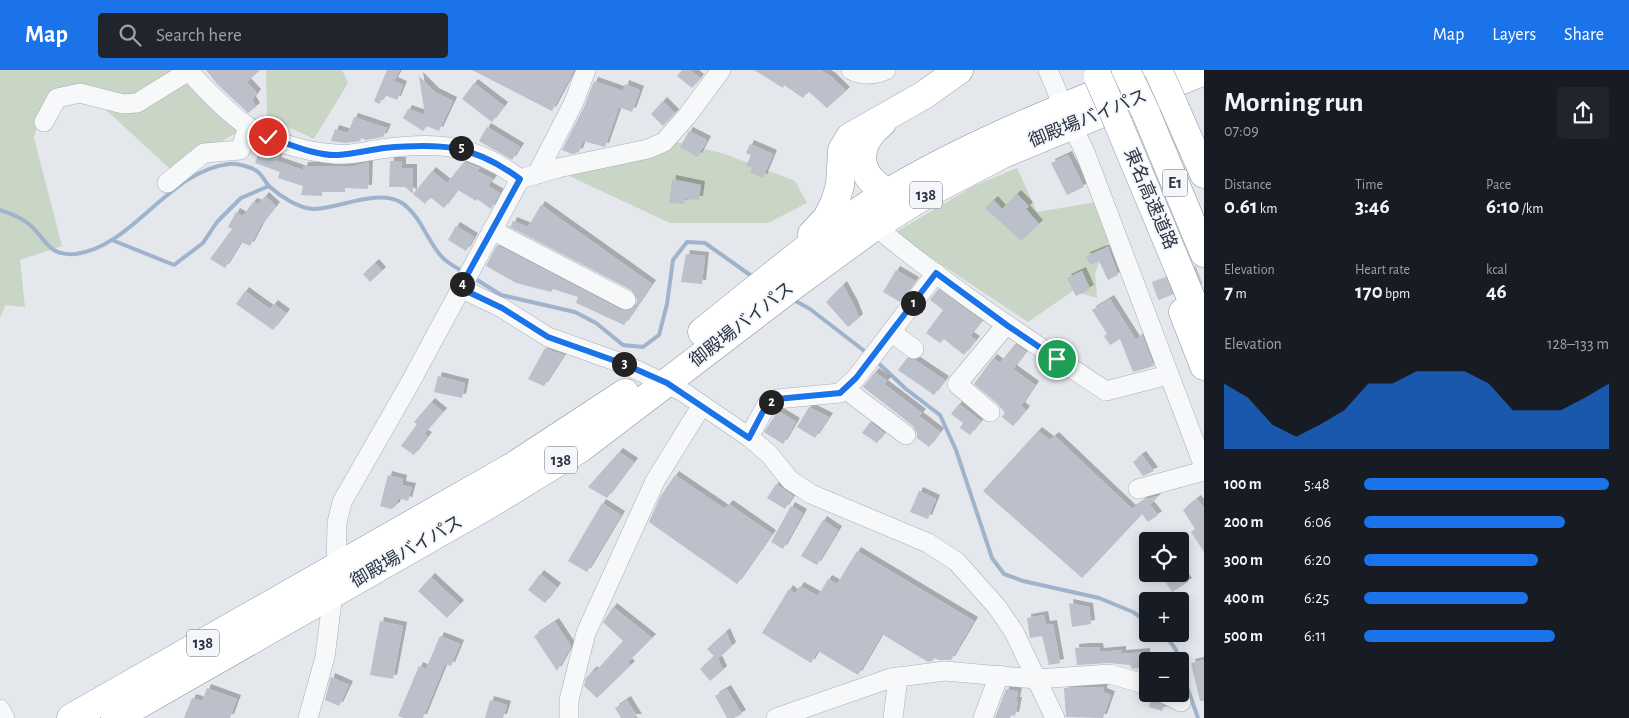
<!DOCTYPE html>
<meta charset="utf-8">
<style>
:root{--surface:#171b24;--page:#20242c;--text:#f1f3f6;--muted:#9ea1a6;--accent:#1a73e8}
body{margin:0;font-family:"Alegreya Sans","Noto Sans JP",sans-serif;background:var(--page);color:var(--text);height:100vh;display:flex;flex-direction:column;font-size:19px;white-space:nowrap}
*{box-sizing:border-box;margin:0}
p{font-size:16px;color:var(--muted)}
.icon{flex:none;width:28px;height:28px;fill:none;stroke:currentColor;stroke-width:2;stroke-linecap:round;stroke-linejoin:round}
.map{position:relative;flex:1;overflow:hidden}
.side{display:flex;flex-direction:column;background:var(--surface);width:425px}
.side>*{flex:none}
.tools{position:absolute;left:1139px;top:462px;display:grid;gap:10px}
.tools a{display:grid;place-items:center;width:50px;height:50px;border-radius:5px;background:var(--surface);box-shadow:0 2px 12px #0003;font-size:25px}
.pin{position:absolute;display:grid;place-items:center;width:42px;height:42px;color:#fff;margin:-21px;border:2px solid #fff;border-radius:50%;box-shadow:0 1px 5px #0007}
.km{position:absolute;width:25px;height:25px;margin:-12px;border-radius:50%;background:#222;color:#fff;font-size:14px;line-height:25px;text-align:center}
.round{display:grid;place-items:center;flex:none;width:52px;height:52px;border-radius:5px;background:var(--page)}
.head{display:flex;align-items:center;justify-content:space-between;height:85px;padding:0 20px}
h1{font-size:28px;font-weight:700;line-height:38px}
.figures{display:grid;grid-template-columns:repeat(3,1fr);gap:8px;height:85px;padding:5px 20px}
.figures div{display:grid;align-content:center}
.figures b{font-size:21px;font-weight:700}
.figures small{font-size:14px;font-weight:400}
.figures p{font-size:14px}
.chart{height:140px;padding:10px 20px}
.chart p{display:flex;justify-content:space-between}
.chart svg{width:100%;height:90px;margin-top:5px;fill:var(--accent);opacity:.7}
ul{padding:0 20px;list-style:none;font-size:16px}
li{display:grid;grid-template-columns:80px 60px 1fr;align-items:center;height:38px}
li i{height:12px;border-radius:6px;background:var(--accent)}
header{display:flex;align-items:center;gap:30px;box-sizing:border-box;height:70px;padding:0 25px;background:var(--accent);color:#fff}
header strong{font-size:24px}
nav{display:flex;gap:28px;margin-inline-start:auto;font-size:18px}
.search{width:350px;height:45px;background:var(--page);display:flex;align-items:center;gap:12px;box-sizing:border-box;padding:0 18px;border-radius:5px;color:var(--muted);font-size:19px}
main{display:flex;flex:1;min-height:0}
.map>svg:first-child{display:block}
</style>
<header>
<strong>Map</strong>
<div class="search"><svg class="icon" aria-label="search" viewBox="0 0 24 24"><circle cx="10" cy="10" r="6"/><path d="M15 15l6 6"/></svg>Search here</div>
<nav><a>Map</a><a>Layers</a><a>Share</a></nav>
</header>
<main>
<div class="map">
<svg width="1204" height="648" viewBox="0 0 1204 648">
<defs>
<filter id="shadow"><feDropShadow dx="4" dy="-4" stdDeviation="0" flood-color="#0004"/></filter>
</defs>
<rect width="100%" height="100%" fill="#e4e7ec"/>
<!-- green -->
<g fill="#c9d6c5">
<polygon points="0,0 175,0 248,57 170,99 90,25 42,37 34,68 62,176 20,190 25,237 6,235 0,247"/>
<polygon points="266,0 342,0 348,13 314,69 267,47"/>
<polygon points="672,71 725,84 795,111 807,133 768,153 670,153 567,105"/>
<polygon points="1017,98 1037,142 1097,132 1111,165 1095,203 1097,228 1073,221 1028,252 894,163 974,116"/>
</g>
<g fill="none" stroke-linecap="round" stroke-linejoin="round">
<!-- stream -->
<g stroke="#9fb4cc" stroke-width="4">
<path d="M0 140C9 143 23 149 30 155 47 170 48 186 75 184 133 177 168 101 229 94 237 93 252 97 258 102 263 106 265 112 270 117 280 126 298 138 313 139 338 139 378 118 402 133 421 146 427 171 442 187 447 193 457 198 464 202"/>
<polyline points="112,170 174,195 203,173 217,152 241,128 269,116"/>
<polyline points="474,208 501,225 575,242 596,253 623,275 643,277 659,265 667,234 673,190 687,172 705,173 753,207"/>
<polyline points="792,229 810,239 867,283"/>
<polyline points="876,291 906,319 940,345 956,380 992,488 1004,504 1023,511 1099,528 1133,542 1148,552"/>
<polyline points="1165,564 1176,580 1179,591"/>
<polyline points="1180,597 1198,648"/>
</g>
</g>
<!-- building -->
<g fill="#bbc0ca" filter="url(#shadow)">
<polygon points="206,0 260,0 247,12 257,23 252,30 256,37 248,43 217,14"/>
<polygon points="387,0 400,0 394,11 403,15 397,30 385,25 379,34 374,31"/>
<polygon points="472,0 574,0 552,41"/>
<polygon points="682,0 690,0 700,8 692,18 677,6"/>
<polygon points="754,0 820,0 832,7 846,21 827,38 808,21 803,28 784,15 783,18"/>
<polygon points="419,6 435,22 453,31 439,61 427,56 423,61 403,48 408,39 425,45"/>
<polygon points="594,11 623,21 625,14 640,20 632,42 619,37 605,77 583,71 579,82 572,84 562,80 584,37"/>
<polygon points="474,13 504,36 492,52 462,29"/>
<polygon points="663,31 675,43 663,56 651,44"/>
<polygon points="354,47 387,58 383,67 366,70 361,68 360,71 346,73 331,71 335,59 348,63"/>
<polygon points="487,57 520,77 512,90 479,71"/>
<polygon points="689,61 707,70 698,87 680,77"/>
<polygon points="750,74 773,84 763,108 750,102 752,98 746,96 751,85 746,83"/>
<polygon points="265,79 280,84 277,91 303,100 304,96 355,96 369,92 368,119 345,118 345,122 322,122 322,126 301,125 303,116 278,108 280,102 255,93 258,85 263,86"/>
<polygon points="1068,85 1084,117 1067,125 1051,93"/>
<polygon points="390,91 402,91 402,98 413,98 413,124 405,117 389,117"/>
<polygon points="464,92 480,98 477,101 493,109 488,116 500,123 491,139 477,129 476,131 458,120 444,138 430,127 425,134 413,124 432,101 447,113"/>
<polygon points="672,109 701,115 699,130 685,129 684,134 669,133"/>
<polygon points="1017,124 1029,136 1026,139 1039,154 1021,171 985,138 994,130 1002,139"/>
<polygon points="265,126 276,136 261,155 250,176 241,172 225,198 210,189 232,159 228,157 236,142 243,146 253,132 259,134"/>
<polygon points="541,135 652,214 624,255 576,233 578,227 553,219 551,222 516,213 486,196 497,175 621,240 627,241 636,236 637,229 631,220 508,156 511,156 513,151 528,157"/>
<polygon points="456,156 474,167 466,181 448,170"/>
<polygon points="1108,177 1118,205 1108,210 1099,191 1090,195 1086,186"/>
<polygon points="686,184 705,186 702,214 681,212"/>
<polygon points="375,193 382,201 370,212 363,204"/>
<polygon points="896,200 915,211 900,232 883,222"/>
<polygon points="1082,201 1090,219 1076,226 1067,208"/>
<polygon points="843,215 854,235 859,248 848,257 826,232"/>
<polygon points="938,219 982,251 970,266 976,270 964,285 944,269 940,273 926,263 943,240 930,230"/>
<polygon points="245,221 270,239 274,234 286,243 273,260 236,234"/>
<polygon points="1110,229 1136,270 1142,265 1154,296 1133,302 1120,269 1110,275 1104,266 1107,264 1092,240"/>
<polygon points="1015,274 1026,282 1013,299 1035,315 1021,336 1026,340 1013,356 1002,347 1005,343 997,333 974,314 993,288 1000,293"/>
<polygon points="545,278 564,285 544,316 528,309"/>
<polygon points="907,288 915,290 945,310 934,325 898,300"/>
<polygon points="875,302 887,311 884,314 922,343 919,346 940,362 929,377 917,368 917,363 913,356 863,317"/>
<polygon points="438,306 465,313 462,328 434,322"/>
<polygon points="431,332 443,342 424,364 428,366 414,385 401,376 417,354 414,352"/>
<polygon points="959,334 981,351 970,365 960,358 963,353 951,344"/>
<polygon points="809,337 829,347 815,368 797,357"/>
<polygon points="778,341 796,352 783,374 764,362"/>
<polygon points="870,352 884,363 877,373 862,363"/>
<polygon points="1038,361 1050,370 1055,366 1132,439 1146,429 1158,426 1150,435 1158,445 1148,452 1142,444 1082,508 983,421"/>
<polygon points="619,382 634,392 607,428 588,417"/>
<polygon points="1142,385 1154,401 1143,406 1133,392"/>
<polygon points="388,405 403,409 402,415 412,417 408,431 398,428 396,436 391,439 380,436"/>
<polygon points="675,405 725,439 729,434 772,464 737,514 649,452 660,427"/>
<polygon points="776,414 793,426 785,439 767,428"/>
<polygon points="919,421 936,429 928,449 910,442"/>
<polygon points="1197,429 1204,438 1204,482 1191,462 1195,459 1183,440"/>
<polygon points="602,433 621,445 587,502 568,491"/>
<polygon points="791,436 803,443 783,479 771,472"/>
<polygon points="823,450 838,460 817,495 801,486"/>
<polygon points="857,481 974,551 951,590 939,590 934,588 932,591 928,592 882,564 858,605 818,581 811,593 762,563 789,519 795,524 800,516 818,526 828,509 837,514"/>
<polygon points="1180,500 1188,512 1172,522 1160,504 1180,504"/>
<polygon points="540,504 557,517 545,533 528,520"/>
<polygon points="431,507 460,534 447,548 418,521"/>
<polygon points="1069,533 1089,537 1091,554 1072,557"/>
<polygon points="613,537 652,568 628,592 631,595 597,628 584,616 586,608 593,600 595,602 623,571 603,552"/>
<polygon points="1044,545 1046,555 1053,554 1060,593 1049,595 1042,566 1030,568 1027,548"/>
<polygon points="380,551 403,556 393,609 370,605"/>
<polygon points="555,552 571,576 557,601 534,566"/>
<polygon points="726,562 732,576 718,589 723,600 710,611 700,599 714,586 707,579"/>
<polygon points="440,566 460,574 451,596 445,594 423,648 404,648 398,646 419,596 426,599"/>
<polygon points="1085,577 1099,577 1100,582 1122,580 1122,584 1146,582 1147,597 1132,599 1130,595 1109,593 1077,595 1075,578"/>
<polygon points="1204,590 1204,631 1200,631 1191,593"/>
<polygon points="331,607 349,615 339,636 325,630"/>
<polygon points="1104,617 1103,622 1111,625 1103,648 1066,647 1064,618"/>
<polygon points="207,618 237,629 230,648 184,648 192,628 202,631"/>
<polygon points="727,619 742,644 734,648 727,648 715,626"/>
<polygon points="1006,619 1018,622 1016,631 1018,631 1015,646 1011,645 1010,648 995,648"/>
<polygon points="1152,625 1164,636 1162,641 1149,637"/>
<polygon points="490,630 507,635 503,648 485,648"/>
<polygon points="627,630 638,648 621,648 615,638"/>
</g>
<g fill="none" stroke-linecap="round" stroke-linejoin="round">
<!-- minor-tunnel -->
<polyline stroke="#bfc3cb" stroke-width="19" stroke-dasharray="19 9" stroke-linecap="butt" points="1155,221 1204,203"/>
<!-- minor casing -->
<g stroke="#a9aeb7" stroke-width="20">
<g id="minor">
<path d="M188 0C203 17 230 45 249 57 273 73 307 82 335 84 350 86 366 81 381 79 437 71 474 74 520 109"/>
<path d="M851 0C862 6 874 5 886 0"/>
<polyline points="1048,0 1064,38"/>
<polyline points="44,52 57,28 80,23 123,34 137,33 189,1"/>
<polyline points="1072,56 1085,82 1204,397"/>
<polyline points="537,104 574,32 586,0"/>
<polyline points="167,113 204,83 240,80 248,57"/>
<path d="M875 156C947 216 1027 269 1106 321L1168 305"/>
<polyline points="492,160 626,230"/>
<polyline points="460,218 502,238 548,267 624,294 683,322 749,367 769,384 790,410 811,424 928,473 957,492 997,537 1014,562 1055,648"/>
<polyline points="891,262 914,279"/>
<polyline points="845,319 906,365"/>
<polyline points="990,342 957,314 1006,255"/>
<polyline points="749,367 767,334 777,329 840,323 856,308 936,203"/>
<polyline points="1138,419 1204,401"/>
<polyline points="1165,624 1181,632"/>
<polyline points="0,639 5,648"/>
<polyline points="308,648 325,587 336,499 337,453 342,432 410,313 520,109 558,98 648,79 664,72 687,46 721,0"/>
<polyline points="569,648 569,630 586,563 655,411 702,335"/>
<polyline points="776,648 891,608 945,601 1036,609 1110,604 1148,615"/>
<polyline points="893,648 898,607"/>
<polyline points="983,648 999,605"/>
</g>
</g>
<!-- highway casing -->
<g stroke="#8b94a3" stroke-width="29">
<g id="highway">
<polyline points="1172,31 1204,104"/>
<polyline points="1146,43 1204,183"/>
<path d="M882 53C859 70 854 98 878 116 886 122 895 125 904 124"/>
<polyline points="1118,53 1204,259"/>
<polyline points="812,164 827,148 835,132 840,115 842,80 850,67 924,25 959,0"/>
<polyline points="1183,242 1204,296"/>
<path d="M702 262C763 214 823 161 889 122 973 72 1064 37 1154 0"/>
<polyline points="71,648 512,397 625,323"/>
<polyline points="115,648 493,432 581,378 793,216 875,156 928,123 1003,84 1204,1"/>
</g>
</g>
<!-- minor -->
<use href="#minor" stroke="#f7f8fa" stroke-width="19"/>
<!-- highway -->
<use href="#highway" stroke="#fff" stroke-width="28"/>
<!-- highway-bridge casing -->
<g stroke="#8b94a3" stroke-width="29" stroke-linecap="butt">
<g id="highway-bridge">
<polyline points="1126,0 1146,43"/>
<polyline points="1158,0 1172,31"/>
<polyline points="1098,7 1118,53"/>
</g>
</g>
<!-- highway-bridge -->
<use href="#highway-bridge" stroke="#fff" stroke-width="28"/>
</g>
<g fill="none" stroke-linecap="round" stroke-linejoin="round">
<!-- route casing -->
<g stroke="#fff" stroke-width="10">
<path id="route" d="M268 67C290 74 315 86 338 85 353 84 369 80 384 78 440 73 473 74 520 109L460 218 502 238 548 267 624 294 667 313 749 368 767 334 777 329 840 323 856 308 936 203 1008 256 1057 289"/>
</g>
<!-- route -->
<use href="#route" stroke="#1a73e8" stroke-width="6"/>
</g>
<g text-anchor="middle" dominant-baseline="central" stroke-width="4" stroke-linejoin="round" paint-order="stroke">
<!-- shield labels -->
<g fill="#f4f6f9" stroke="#676e7b" stroke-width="1">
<rect x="1162.5" y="99.5" width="25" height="27" rx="4"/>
<rect x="910" y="111.5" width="32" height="27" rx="4"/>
<rect x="545" y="376.5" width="32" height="27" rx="4"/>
<rect x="187" y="559.5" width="32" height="27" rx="4"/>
</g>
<g font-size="16" font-weight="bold" fill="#2b3445">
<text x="1175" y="113">E1</text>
<text x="926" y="125">138</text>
<text x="561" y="390">138</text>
<text x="203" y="573">138</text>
</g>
<!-- street labels -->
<g font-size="18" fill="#2b3445" stroke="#f4f6f9">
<text transform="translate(1088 49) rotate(-22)">御殿場バイパス</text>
<text transform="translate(1150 129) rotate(67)">東名高速道路</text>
<text transform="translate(742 255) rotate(-38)">御殿場バイパス</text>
<text transform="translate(407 482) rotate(-30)">御殿場バイパス</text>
</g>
</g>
</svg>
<div class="tools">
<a><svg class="icon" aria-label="locate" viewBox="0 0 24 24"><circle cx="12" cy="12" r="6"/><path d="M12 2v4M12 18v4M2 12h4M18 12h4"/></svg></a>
<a>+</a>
<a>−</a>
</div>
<div class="pin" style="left:1057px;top:289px;background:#1e9e55"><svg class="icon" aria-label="arrive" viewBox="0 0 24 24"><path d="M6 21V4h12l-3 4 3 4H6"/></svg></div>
<div class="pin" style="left:268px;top:67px;background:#d93025"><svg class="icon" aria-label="check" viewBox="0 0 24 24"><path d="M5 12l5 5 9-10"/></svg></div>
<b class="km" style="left:913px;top:233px">1</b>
<b class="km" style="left:771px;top:332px">2</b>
<b class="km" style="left:624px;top:294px">3</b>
<b class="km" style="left:462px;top:214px">4</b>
<b class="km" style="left:461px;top:78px">5</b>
</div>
<section class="side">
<div class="head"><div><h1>Morning run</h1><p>07:09</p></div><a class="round"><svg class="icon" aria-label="share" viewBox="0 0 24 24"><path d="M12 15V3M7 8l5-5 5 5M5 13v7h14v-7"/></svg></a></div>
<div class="figures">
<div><p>Distance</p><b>0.61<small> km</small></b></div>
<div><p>Time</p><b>3:46</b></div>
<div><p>Pace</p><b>6:10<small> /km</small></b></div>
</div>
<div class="figures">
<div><p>Elevation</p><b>7<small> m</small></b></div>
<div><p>Heart rate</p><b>170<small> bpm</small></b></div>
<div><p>kcal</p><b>46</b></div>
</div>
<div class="chart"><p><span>Elevation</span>128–133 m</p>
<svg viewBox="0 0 160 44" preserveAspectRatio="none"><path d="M0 44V12L10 19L20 32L30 38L40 32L50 25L60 12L70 12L80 6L90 6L100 6L110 12L120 25L130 25L140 25L150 19L160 12V44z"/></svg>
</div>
<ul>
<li><b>100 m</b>5:48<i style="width:100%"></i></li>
<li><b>200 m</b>6:06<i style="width:82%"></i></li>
<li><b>300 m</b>6:20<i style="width:71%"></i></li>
<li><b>400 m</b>6:25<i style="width:67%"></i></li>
<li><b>500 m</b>6:11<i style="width:78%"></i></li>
</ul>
</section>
</main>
